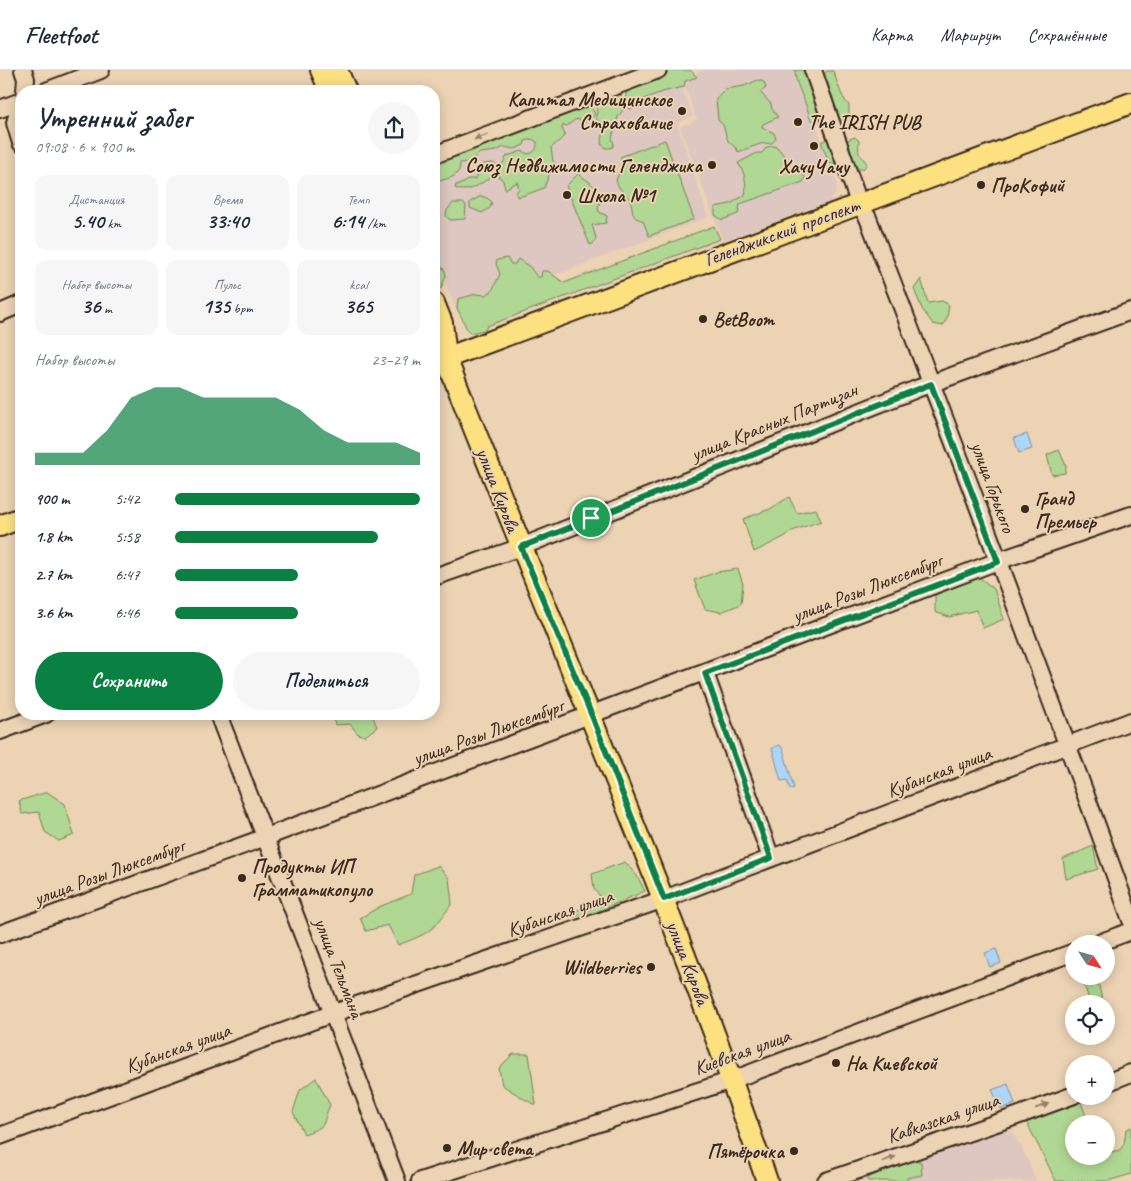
<!DOCTYPE html>
<html lang="ru">
<meta charset="utf-8">
<style>
:root{--surface:#fff;--page:#f6f6f7;--text:#1f2937;--muted:#747a83;--line:#e0e1e3;--accent:#0b8043}
body{margin:0;font-family:Caveat,sans-serif;background:var(--page);color:var(--text);height:100vh;display:flex;flex-direction:column;font-size:19px;white-space:nowrap}
*{box-sizing:border-box;margin:0}
p{font-size:16px;color:var(--muted)}
.icon{flex:none;width:28px;height:28px;fill:none;stroke:currentColor;stroke-width:2;stroke-linecap:round;stroke-linejoin:round}
.map{position:relative;flex:1;overflow:hidden}
.side{position:absolute;left:15px;top:15px;width:425px;height:635px;display:flex;flex-direction:column;background:var(--surface);border-radius:20px;box-shadow:0 2px 12px #0003}
.side>*{flex:none}
.needle{width:32px;rotate:126deg}
.tools{position:absolute;left:1065px;top:865px;display:grid;gap:10px}
.tools a{display:grid;place-items:center;width:50px;height:50px;border-radius:50%;background:var(--surface);box-shadow:0 2px 12px #0003;font-size:25px}
.pin{position:absolute;display:grid;place-items:center;width:42px;height:42px;color:#fff;margin:-21px;border:2px solid #fff;border-radius:50%;box-shadow:0 1px 5px #0007}
.round{display:grid;place-items:center;flex:none;width:52px;height:52px;border-radius:26px;background:var(--page)}
.headline{display:flex;align-items:center;justify-content:space-between;height:85px;padding:0 20px}
h1{font-size:28px;font-weight:800;line-height:38px}
.metrics{display:grid;grid-template-columns:repeat(3,1fr);gap:8px;height:85px;padding:5px 20px}
.metrics div{display:grid;align-content:center;border-radius:12px;background:var(--page);text-align:center}
.metrics b{font-size:21px;font-weight:800}
.metrics small{font-size:14px;font-weight:400}
.metrics p{font-size:14px}
.chart{height:140px;padding:10px 20px}
.chart p{display:flex;justify-content:space-between}
.chart svg{width:100%;height:90px;margin-top:5px;fill:var(--accent);opacity:.7}
.button{display:flex;gap:10px;margin-top:auto;padding:10px 20px}
.button a{flex:1;height:58px;border-radius:30px;background:var(--accent);color:#fff;font-size:20px;font-weight:800;line-height:58px;text-align:center}
.button a+a{background:var(--page);color:var(--text)}
ul{padding:0 20px;list-style:none;font-size:16px}
li{display:grid;grid-template-columns:80px 60px 1fr;align-items:center;height:38px}
li i{height:12px;border-radius:6px;background:var(--accent)}
header{display:flex;align-items:center;gap:30px;box-sizing:border-box;height:70px;padding:0 25px;background:var(--surface);border-bottom:1px solid var(--line)}
header strong{font-size:24px}
nav{display:flex;gap:28px;margin-inline-start:auto;font-size:18px}
.map>svg:first-child{display:block}
</style>
<header>
<strong>Fleetfoot</strong>
<nav><a>Карта</a><a>Маршрут</a><a>Сохранённые</a></nav>
</header>
<div class="map">
<svg width="1131" height="1111" viewBox="0 0 1131 1111">
<rect width="100%" height="100%" fill="#ebd3b3"/>
<filter id="ink" filterUnits="userSpaceOnUse"><feTurbulence type="fractalNoise" baseFrequency=".02" numOctaves="2"/><feDisplacementMap in="SourceGraphic" scale="10" xChannelSelector="R" yChannelSelector="G"/><feConvolveMatrix kernelMatrix="1 2 1 2 8 2 1 2 1" color-interpolation-filters="sRGB"/></filter>
<g filter="url(#ink)">
<!-- built -->
<g fill="#ddc7c0">
<polygon points="705,0 796,0 837,113 836,123 829,132 723,171 680,57 697,50 682,9"/>
<polygon points="679,9 693,46 677,53 708,147 457,242 434,182 434,102"/>
<polygon points="998,1059 1006,1059 1012,1063 1022,1078 1036,1111 852,1111"/>
</g>
<!-- green -->
<g fill="#b0d793" stroke="#768058">
<path d="M667 0H690L697 7 685 11 684 17C669 20 652 24 639 32 635 35 635 38 630 39L625 31 627 17Z"/>
<path d="M795 0H807L821 31 818 40 821 42 817 51 811 50C808 45 809 43 807 38 803 26 795 13 795 0Z"/>
<path d="M827 1H833C838 13 840 26 849 35V43L852 47 851 52 844 58 834 52C837 45 838 43 832 38L833 27 829 24 828 14 822 6Z"/>
<polygon points="758,10 764,12 766,18 760,22 771,34 772,39 778,47 763,54 762,57 774,63 776,69 772,73 760,74 738,82 737,79 728,71 723,55 718,50 716,29 719,25 725,19 744,16"/>
<polygon points="615,24 621,25 621,32 625,37 618,47 612,68 614,74 612,78 606,78 601,74 605,57 595,48 597,44 596,30"/>
<path d="M589 33 595 44 591 49 585 52 576 49 567 56 563 55 562 59 565 64C562 70 556 73 551 78L553 91 558 96 549 105 544 118 525 125 517 127 516 122 519 119 517 112 505 119 503 111 500 107 493 106C482 112 468 125 455 118L456 115 464 113 468 109H475L478 105 476 99 483 94 493 93 498 96 502 95 507 86 522 81 528 84C536 82 537 79 537 72L532 69 525 71 524 75 515 79 504 77 496 81 480 83 468 92 460 93C461 109 445 108 434 113V92L541 49 546 52 550 51 561 42Z"/>
<polygon points="832,66 837,91 835,94 829,92 821,72"/>
<path d="M855 67 859 71C858 90 859 80 867 94L863 99H854L845 71Z"/>
<path d="M665 70 694 149 649 166 643 151C641 150 638 149 636 148 631 144 633 138 631 133 627 122 620 124 616 110L623 94 620 87Z"/>
<path d="M773 76 777 77 792 95 797 96 802 100 805 108 803 112 740 134 738 144 722 150 715 145V137L730 134 745 125C747 113 745 103 738 93L757 83H762L767 77Z"/>
<path d="M578 104C589 111 606 122 598 137L599 142 607 146 606 153 592 155 596 168 594 173 590 175 566 116Z"/>
<polygon points="481,126 487,128 492,132 490,138 482,143 470,138 470,132"/>
<polygon points="453,133 463,133 466,135 465,149 450,150 446,146 447,140"/>
<path d="M714 156 720 169 487 256 485 260 470 263C464 257 463 247 457 239L458 229 476 224 485 225 492 221 500 204 496 194 497 190 507 188 511 194H515L518 189 530 197 537 207H541L542 201H548L564 213Z"/>
<polygon points="437,195 444,199 446,205 441,219 434,214 434,196"/>
<polygon points="921,209 928,233 942,231 949,235 947,248 943,256 933,254 922,239 914,219"/>
<polygon points="1059,380 1066,396 1065,403 1052,405 1047,385"/>
<polygon points="789,427 797,443 816,439 821,451 792,461 784,467 754,482 743,449 770,439"/>
<polygon points="738,499 743,514 741,534 721,542 705,539 694,510 717,502"/>
<polygon points="979,507 994,519 1004,549 983,558 976,540 949,547 935,542 935,525"/>
<polygon points="338,644 372,644 377,657 365,666 358,664 350,654 335,655 334,645"/>
<polygon points="47,722 65,734 74,765 59,771 45,762 39,742 22,744 19,731"/>
<polygon points="1093,776 1098,799 1066,809 1063,789"/>
<polygon points="625,792 637,806 645,821 592,844 575,846 575,840 591,839 603,830 594,819 592,804"/>
<path d="M438 796 449 808 452 833C433 862 429 863 398 875L388 855 366 861 360 848 381 836 411 824 414 805Z"/>
<polygon points="1081,906 1097,906 1103,934 1088,934 1090,932"/>
<polygon points="513,984 529,984 536,1035 526,1030 502,1015 499,998"/>
<path d="M316 1008 330 1035C320 1057 330 1055 304 1064L293 1042 300 1020Z"/>
<polygon points="1079,1027 1089,1054 1074,1054 1074,1086 1106,1086 1106,1083 1120,1080 1124,1074 1126,1060 1131,1057 1131,1104 1108,1111 1056,1111 1025,1049"/>
<polygon points="916,1090 921,1092 922,1105 907,1108 907,1111 868,1111 866,1108"/>
</g>
<!-- water -->
<g fill="#add5f7" stroke="#7f91a0">
<polygon points="1027,364 1032,379 1019,383 1014,368"/>
<polygon points="780,675 783,679 794,718 790,719 787,710 781,711 772,678"/>
<polygon points="996,879 1001,893 990,897 985,883"/>
<polygon points="1008,1014 1015,1034 1001,1039 992,1020"/>
</g>
<g fill="none" stroke-linecap="round" stroke-linejoin="round">
<!-- minor casing -->
<g stroke="#3b2a1e" stroke-width="20">
<g id="minor">
<polyline points="23,0 26,9 25,21"/>
<path d="M813 0 859 133 868 148C957 381 1047 615 1131 850"/>
<polyline points="46,21 101,0"/>
<polyline points="21,31 15,53 21,73"/>
<polyline points="0,39 21,31"/>
<polyline points="434,85 658,0"/>
<polyline points="0,243 21,234"/>
<polyline points="434,507 521,477 919,318 1131,241"/>
<polyline points="705,603 771,788"/>
<polyline points="218,644 397,1111"/>
<polyline points="0,661 46,644"/>
<polyline points="0,864 266,767 998,491 1131,445"/>
<polyline points="1096,874 1131,861"/>
<polyline points="1106,1013 1131,1003"/>
<polyline points="0,1066 334,943 664,829 1131,651"/>
<polyline points="420,1111 732,1010 1074,882"/>
<polyline points="826,1111 1014,1047 1074,1025"/>
</g>
</g>
<!-- major casing -->
<g stroke="#3b2a1e" stroke-width="24">
<g id="major">
<polyline points="321,0 330,21"/>
<polyline points="337,0 346,21"/>
<polyline points="434,233 442,253 446,286"/>
<path d="M434 270 446 288C554 562 671 831 767 1111"/>
<polyline points="435,292 1131,33"/>
<polyline points="0,456 21,448"/>
</g>
</g>
<!-- minor -->
<use href="#minor" stroke="#ebd3b3" stroke-width="16"/>
<!-- major -->
<use href="#major" stroke="#fde080" stroke-width="20"/>
</g>
<!-- one-way arrows -->
<defs><path id="oneway-solid" d="M-6-.8H1V-3.2L6.5 0L1 3.2V.8H-6Z" transform="scale(1.25)"/></defs>
<g fill="#937e68">
<use href="#oneway-solid" transform="translate(481 67) rotate(159)"/>
<use href="#oneway-solid" transform="translate(1042 1036) rotate(-20)"/>
<use href="#oneway-solid" transform="translate(889 1089) rotate(-20)"/>
</g>
</g>
<g fill="none" stroke-linecap="round" stroke-linejoin="round" filter="url(#ink)">
<!-- route casing -->
<g stroke="#fff" stroke-width="10">
<polygon id="route" points="931,314 998,492 705,603 771,788 664,829 592,646 521,477"/>
</g>
<!-- route -->
<use href="#route" stroke="#0b8043" stroke-width="6"/>
</g>
<!-- markers -->
<g fill="#3b2a1e" stroke="#ebd3b3" stroke-width="2">
<circle cx="682" cy="41" r="5"/>
<circle cx="798" cy="52" r="5"/>
<circle cx="814" cy="76" r="5"/>
<circle cx="712" cy="95" r="5"/>
<circle cx="981" cy="115" r="5"/>
<circle cx="567" cy="125" r="5"/>
<circle cx="703" cy="249" r="5"/>
<circle cx="1025" cy="439" r="5"/>
<circle cx="242" cy="808" r="5"/>
<circle cx="651" cy="897" r="5"/>
<circle cx="836" cy="993" r="5"/>
<circle cx="447" cy="1078" r="5"/>
<circle cx="794" cy="1081" r="5"/>
</g>
<g text-anchor="middle" dominant-baseline="central" stroke-width="4" stroke-linejoin="round" paint-order="stroke">
<!-- poi labels -->
<g font-size="20" font-weight="bold" fill="#3b2a1e" stroke="#ebd3b3" text-anchor="start">
<text x="672" y="29" text-anchor="end">Капитал Медицинское<tspan x="672" dy="23">Страхование</tspan></text>
<text x="808" y="52">The IRISH PUB</text>
<text x="702" y="95" text-anchor="end">Союз Недвижимости Геленджика</text>
<text x="814" y="96" text-anchor="middle">ХачуЧачу</text>
<text x="991" y="115">ПроКофий</text>
<text x="577" y="125">Школа №1</text>
<text x="713" y="249">BetBoom</text>
<text x="1035" y="428">Гранд<tspan x="1035" dy="23">Премьер</tspan></text>
<text x="252" y="796">Продукты ИП<tspan x="252" dy="23">Грамматикопуло</tspan></text>
<text x="641" y="897" text-anchor="end">Wildberries</text>
<text x="846" y="993">На Киевской</text>
<text x="457" y="1078">Мир света</text>
<text x="784" y="1081" text-anchor="end">Пятёрочка</text>
</g>
<!-- street labels -->
<g font-size="20" fill="#3b2a1e" stroke="#ebd3b3">
<text transform="translate(782 162) rotate(-20)">Геленджикский проспект</text>
<text transform="translate(774 352) rotate(-22)">улица Красных Партизан</text>
<text transform="translate(993 417) rotate(70)">улица Горького</text>
<text transform="translate(498 420) rotate(69)">улица Кирова</text>
<text transform="translate(867 518) rotate(-21)">улица Розы Люксембург</text>
<text transform="translate(488 662) rotate(-20)">улица Розы Люксембург</text>
<text transform="translate(939 702) rotate(-21)">Кубанская улица</text>
<text transform="translate(109 802) rotate(-20)">улица Розы Люксембург</text>
<text transform="translate(560 843) rotate(-19)">Кубанская улица</text>
<text transform="translate(688 893) rotate(69)">улица Кирова</text>
<text transform="translate(339 898) rotate(69)">улица Тельмана</text>
<text transform="translate(178 978) rotate(-20)">Кубанская улица</text>
<text transform="translate(742 982) rotate(-20)">Киевская улица</text>
<text transform="translate(943 1048) rotate(-19)">Кавказская улица</text>
</g>
</g>
</svg>
<div class="tools">
<a><svg class="needle" viewBox="-14 -14 28 28"><path d="M0-13l5 13h-10z" fill="#e53935"/><path d="M0 13l5-13h-10z" fill="#747a83"/></svg></a>
<a><svg class="icon" aria-label="locate" viewBox="0 0 24 24"><circle cx="12" cy="12" r="6"/><path d="M12 2v4M12 18v4M2 12h4M18 12h4"/></svg></a>
<a>+</a>
<a>−</a>
</div>
<div class="pin" style="left:591px;top:448px;background:#1e9e55"><svg class="icon" aria-label="arrive" viewBox="0 0 24 24"><path d="M6 21V4h12l-3 4 3 4H6"/></svg></div>
<section class="side">
<div class="headline"><div><h1>Утренний забег</h1><p>09:08 · 6 × 900 m</p></div><a class="round"><svg class="icon" aria-label="share" viewBox="0 0 24 24"><path d="M12 15V3M7 8l5-5 5 5M5 13v7h14v-7"/></svg></a></div>
<div class="metrics">
<div><p>Дистанция</p><b>5.40<small> km</small></b></div>
<div><p>Время</p><b>33:40</b></div>
<div><p>Темп</p><b>6:14<small> /km</small></b></div>
</div>
<div class="metrics">
<div><p>Набор высоты</p><b>36<small> m</small></b></div>
<div><p>Пульс</p><b>135<small> bpm</small></b></div>
<div><p>kcal</p><b>365</b></div>
</div>
<div class="chart"><p><span>Набор высоты</span>23–29 m</p>
<svg viewBox="0 0 160 44" preserveAspectRatio="none"><path d="M0 44V38L10 38L20 38L30 27L40 11L50 6L60 6L70 11L80 11L90 11L100 11L110 17L120 27L130 33L140 33L150 33L160 38V44z"/></svg>
</div>
<ul>
<li><b>900 m</b>5:42<i style="width:100%"></i></li>
<li><b>1.8 km</b>5:58<i style="width:83%"></i></li>
<li><b>2.7 km</b>6:47<i style="width:50%"></i></li>
<li><b>3.6 km</b>6:46<i style="width:50%"></i></li>
</ul>
<div class="button"><a>Сохранить</a><a>Поделиться</a></div>
</section>
</div>
